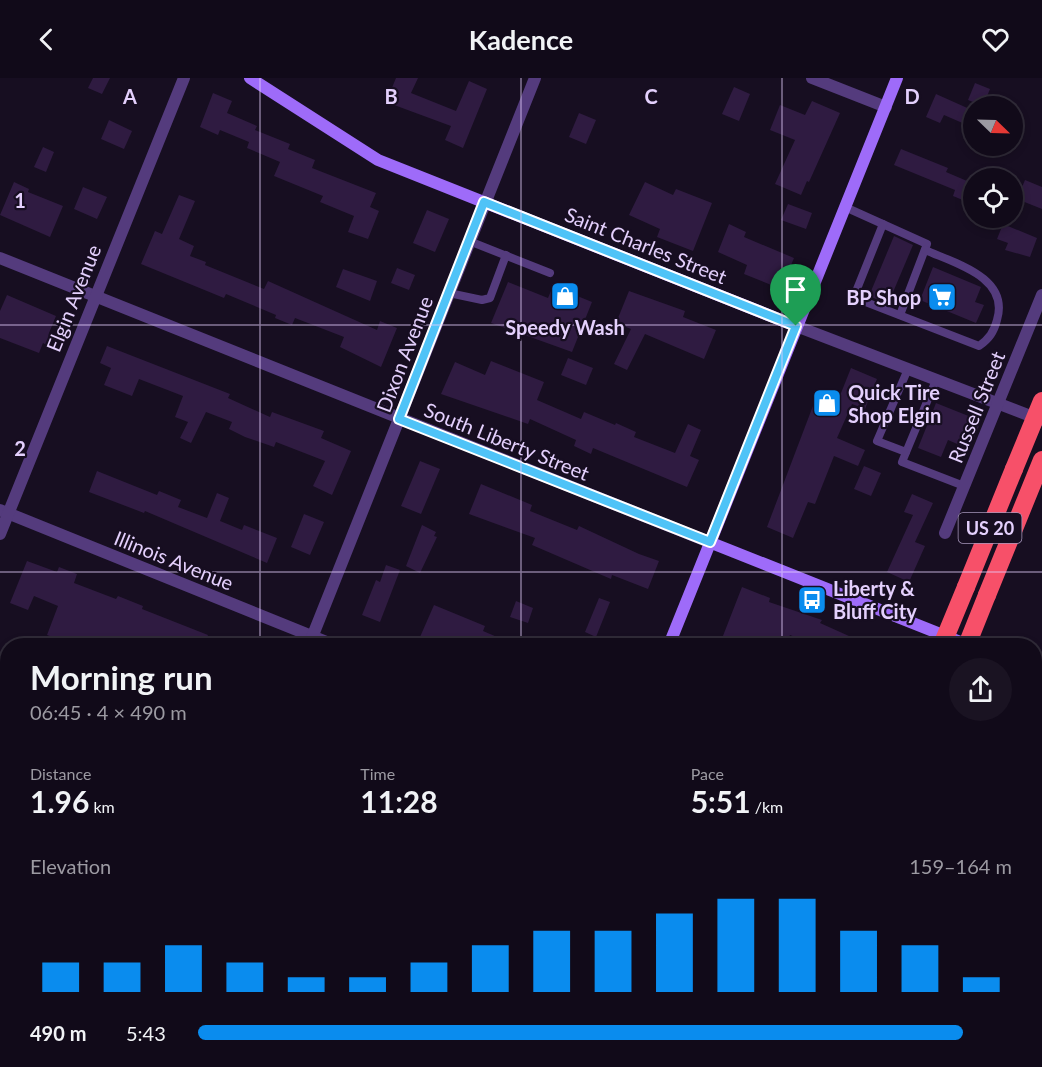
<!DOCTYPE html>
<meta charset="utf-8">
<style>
:root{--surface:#110a19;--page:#1a1322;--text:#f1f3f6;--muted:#9c9aa2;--line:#302b38;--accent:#0a8cee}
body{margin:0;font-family:Lato,sans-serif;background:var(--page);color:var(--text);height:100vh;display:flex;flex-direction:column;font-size:22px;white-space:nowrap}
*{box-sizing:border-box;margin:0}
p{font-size:20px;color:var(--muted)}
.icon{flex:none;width:33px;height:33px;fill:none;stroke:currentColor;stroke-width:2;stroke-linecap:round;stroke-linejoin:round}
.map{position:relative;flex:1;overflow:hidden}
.details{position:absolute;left:0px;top:560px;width:1042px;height:430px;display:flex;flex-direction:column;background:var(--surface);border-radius:24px 24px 0 0;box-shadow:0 3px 9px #0003,0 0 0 2px var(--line)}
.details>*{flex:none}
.needle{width:39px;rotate:113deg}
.buttons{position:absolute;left:963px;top:18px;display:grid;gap:12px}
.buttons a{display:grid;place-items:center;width:60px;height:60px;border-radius:50%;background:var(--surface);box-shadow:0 3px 9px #0003,0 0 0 2px var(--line);font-size:30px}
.pin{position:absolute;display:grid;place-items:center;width:51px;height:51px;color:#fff;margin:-62px -26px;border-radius:50% 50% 50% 0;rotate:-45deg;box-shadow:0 0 6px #0007}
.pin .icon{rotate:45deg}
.round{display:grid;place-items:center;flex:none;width:63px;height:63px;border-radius:32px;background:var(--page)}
.headline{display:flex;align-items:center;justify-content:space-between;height:102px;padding:0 30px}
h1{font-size:33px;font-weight:700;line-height:45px}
.metrics{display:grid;grid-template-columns:repeat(3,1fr);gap:9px;height:102px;padding:6px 30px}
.metrics div{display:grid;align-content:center}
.metrics b{font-size:30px;font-weight:700}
.metrics small{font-size:16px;font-weight:400}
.metrics p{font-size:16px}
.chart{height:168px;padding:12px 30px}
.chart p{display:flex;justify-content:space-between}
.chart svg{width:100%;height:108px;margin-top:6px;stroke:var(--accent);stroke-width:6}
ul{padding:0 30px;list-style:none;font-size:20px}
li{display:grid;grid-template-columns:96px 72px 1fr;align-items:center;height:45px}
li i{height:15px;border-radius:8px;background:var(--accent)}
header{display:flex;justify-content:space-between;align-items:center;height:78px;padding:0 30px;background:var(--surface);font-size:27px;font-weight:700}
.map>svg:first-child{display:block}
</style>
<header><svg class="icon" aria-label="back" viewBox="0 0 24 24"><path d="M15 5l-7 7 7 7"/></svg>Kadence<svg class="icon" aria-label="heart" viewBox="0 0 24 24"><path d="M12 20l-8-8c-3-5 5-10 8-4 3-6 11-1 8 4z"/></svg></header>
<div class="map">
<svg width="1042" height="989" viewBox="0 0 1042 989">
<rect width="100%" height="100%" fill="#170e21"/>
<!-- green -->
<polygon fill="#11232a" points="1035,976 1042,979 1042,989 845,989 848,983 1035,982"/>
<!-- building -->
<g fill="#2f1b41">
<polygon points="93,0 110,0 102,16 88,10"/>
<polygon points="396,0 418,0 411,15 456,33 469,3 487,11 463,70 445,62 451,48 386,24"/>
<polygon points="975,5 990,11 983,28 968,22"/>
<polygon points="734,9 750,16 739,43 722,36"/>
<polygon points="213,15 232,23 227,35 257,48 255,52 290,66 288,71 315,82 312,90 376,115 370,129 379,133 368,161 348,154 354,138 320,124 323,118 274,98 280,84 247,70 249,64 220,52 218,57 200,49"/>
<polygon points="936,16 974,33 974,50 944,37 940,45 926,39"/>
<polygon points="812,23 840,35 809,104 807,103 801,117 775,106 795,62 770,52 780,27 805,37"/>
<polygon points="579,35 596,42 586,66 569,59"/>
<polygon points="109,42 132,53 124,71 101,61"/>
<polygon points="43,69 54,74 46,94 34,89"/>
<polygon points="901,71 948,90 946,94 974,106 970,125 953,118 955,112 894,87"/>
<polygon points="1025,102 1042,109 1042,131 1017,121"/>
<polygon points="14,104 29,111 28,114 63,128 50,159 0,137"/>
<polygon points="645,104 673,117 676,111 712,125 693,173 657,159 660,151 629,137"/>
<polygon points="83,109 107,119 97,141 74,131"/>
<polygon points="179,117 195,123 179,161 194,168 190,178 206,184 205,187 264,211 268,203 377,252 380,243 397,250 381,289 340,269 344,259 295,240 292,247 275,240 276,237 226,216 224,220 141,186 155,153 162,156"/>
<polygon points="788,126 812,135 806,151 781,142"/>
<polygon points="427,132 449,141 435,174 413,165"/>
<polygon points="729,146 746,154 744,159 794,180 781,211 744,196 747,187 718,174"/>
<polygon points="1003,146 1037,160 1030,179 1005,172 1008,165 997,161"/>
<polygon points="894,158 913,167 888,226 869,218"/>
<polygon points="933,189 981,209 975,224 984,227 976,245 920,222"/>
<polygon points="397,190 415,197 409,212 391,205"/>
<polygon points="343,191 377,203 370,223 336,209"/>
<polygon points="508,204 548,220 553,208 592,224 572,274 491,245"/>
<polygon points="629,213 685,233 683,239 716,252 704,281 645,256 627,292 614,286 631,251 616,245"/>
<polygon points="7,217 56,238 49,255 54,257 49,268 43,265 39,275 0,260 0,233"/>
<polygon points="107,268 230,316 228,320 270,339 272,334 324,353 321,360 351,373 332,417 313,408 325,383 276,364 274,369 245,359 229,351 232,344 206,334 191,365 180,360 188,344 175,339 183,318 139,301 132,318 104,307 111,290 100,285"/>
<polygon points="568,280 593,290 586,307 561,297"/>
<polygon points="491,283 544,304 537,322 581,341 584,334 615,347 616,345 636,354 634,359 675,375 688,346 701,352 690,378 699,382 687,409 593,370 591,376 574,368 576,362 530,341 528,346 441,316 455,284 485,297"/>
<polygon points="851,290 877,301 865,331 852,326 837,360 865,372 858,388 834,378 815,426 808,424 793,460 767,449 819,312 839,320"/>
<polygon points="936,325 981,343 969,371 948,362 941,379 918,370"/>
<polygon points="420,383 440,391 421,436 401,428"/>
<polygon points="864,388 881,395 871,418 854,411"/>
<polygon points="97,393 157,417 159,413 181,422 178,429 207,440 217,415 229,420 220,443 242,452 244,447 277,460 267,485 145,433 144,435 89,414"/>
<polygon points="481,406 532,427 530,433 577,452 579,448 639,476 659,483 648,511 612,497 611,501 532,467 535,460 469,436"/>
<polygon points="912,416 933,425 915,464 925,468 909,504 887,494 913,437 904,434"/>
<polygon points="304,436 324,444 310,477 291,469"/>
<polygon points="422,447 436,454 434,458 437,459 420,495 406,488"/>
<polygon points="27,483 57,494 59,489 77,496 74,505 116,521 118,518 143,528 142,531 208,557 204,567 102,567 93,563 91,567 72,567 47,557 58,528 34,518 28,532 10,525"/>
<polygon points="386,487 400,492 380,544 362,537 376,502 380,504"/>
<polygon points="742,509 770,520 769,524 822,542 820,545 869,567 814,567 790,557 786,567 771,567 761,563 760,567 731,567 721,563"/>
<polygon points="599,520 610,524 596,559 585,554"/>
<polygon points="516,523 533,530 528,545 510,539"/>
<polygon points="434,527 485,548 483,553 516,567 437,567 420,559"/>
</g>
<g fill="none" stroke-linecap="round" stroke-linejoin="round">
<!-- service -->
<g stroke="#543b7d" stroke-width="8">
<polyline points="845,129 927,166 900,237"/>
<path d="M883 146 857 211 863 223 979 268C989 261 994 254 997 242 1010 199 954 185 925 172"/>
<polyline points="469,163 550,195"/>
<polyline points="449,215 482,222 490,220 506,177"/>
<polyline points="936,302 902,384 964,408"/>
<polyline points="906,374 877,363 908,291"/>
</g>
<!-- minor -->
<g stroke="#543b7d" stroke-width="12">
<polyline points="812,0 886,29"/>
<polyline points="0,180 709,464"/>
<polyline points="796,248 1041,342"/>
<polyline points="0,432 334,567"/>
<polyline points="945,455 1042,217"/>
<polyline points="0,456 184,0"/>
<polyline points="309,567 535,0"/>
<polyline points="0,726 8,729"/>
<polyline points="1035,893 1042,876"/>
<polyline points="139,989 142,982"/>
<polyline points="725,989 728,982"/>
</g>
<!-- tertiary -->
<polyline stroke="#543b7d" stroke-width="12" points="500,989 502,982"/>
<!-- secondary -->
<g stroke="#9e6bf9" stroke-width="12">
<polyline points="250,0 378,82 796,248"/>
<polyline points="709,464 968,567"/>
<polyline points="669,567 897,0"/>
<polyline points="1035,594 1042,596"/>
<polyline points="1035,845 1042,848"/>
<polyline points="638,982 654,989"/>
</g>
<!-- motorway -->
<g stroke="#f75069" stroke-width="18">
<polyline points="966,509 1014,391"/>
<polyline points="987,517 1042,382"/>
<polyline points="771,989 774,982"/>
<polyline points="796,989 798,982"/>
</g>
<!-- motorway-bridge -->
<g stroke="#f75069" stroke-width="18">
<polyline points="1014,391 1042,323"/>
<polyline points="942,567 966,509"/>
<polyline points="967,567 987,517"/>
</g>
</g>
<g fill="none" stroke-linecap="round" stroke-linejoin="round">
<!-- route casing -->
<g stroke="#fff" stroke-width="12">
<polygon id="route" points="484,124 796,248 710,464 399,341"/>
</g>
<!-- route -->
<use href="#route" stroke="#4fc3f7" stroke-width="8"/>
</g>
<!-- grid -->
<path fill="none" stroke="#e4d0fd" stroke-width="1.5" stroke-opacity="0.55" d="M260 0V567M521 0V567M782 0V567M0 247H1042M0 494H1042M0 742H8M1035 742H1042M260 982V989M521 982V989M782 982V989"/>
<!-- icons -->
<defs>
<g id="shop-square" transform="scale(1.5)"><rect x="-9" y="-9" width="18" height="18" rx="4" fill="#0a8cee" stroke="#170e21"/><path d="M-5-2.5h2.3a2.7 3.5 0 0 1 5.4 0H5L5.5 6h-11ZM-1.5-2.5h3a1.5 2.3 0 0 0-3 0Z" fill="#fff"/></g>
<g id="supermarket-square" transform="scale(1.5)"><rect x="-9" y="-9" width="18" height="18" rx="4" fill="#0a8cee" stroke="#170e21"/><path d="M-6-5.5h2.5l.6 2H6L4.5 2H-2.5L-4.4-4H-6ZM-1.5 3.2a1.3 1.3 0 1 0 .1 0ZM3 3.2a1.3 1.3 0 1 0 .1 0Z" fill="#fff"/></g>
<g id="bus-square" transform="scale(1.5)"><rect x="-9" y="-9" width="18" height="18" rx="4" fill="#0a8cee" stroke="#170e21"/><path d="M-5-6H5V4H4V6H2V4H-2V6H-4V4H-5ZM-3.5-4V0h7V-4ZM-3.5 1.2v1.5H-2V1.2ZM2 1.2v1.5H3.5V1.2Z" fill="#fff"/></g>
</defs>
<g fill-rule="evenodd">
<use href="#shop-square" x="565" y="218"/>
<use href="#supermarket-square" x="942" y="219"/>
<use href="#shop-square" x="827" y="325"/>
<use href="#bus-square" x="812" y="522"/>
</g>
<g text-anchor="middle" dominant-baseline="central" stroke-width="4.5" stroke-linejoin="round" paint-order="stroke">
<!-- shield labels -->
<rect fill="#170e21" stroke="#a696bb" stroke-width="1.5" x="958.5" y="435" width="63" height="30" rx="4.5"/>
<g font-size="18" font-weight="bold" fill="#e4d0fd">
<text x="990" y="450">US 20</text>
</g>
<!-- street labels -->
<g font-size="20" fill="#e4d0fd" stroke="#170e21">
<text transform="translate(646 167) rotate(22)">Saint Charles Street</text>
<text transform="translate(73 220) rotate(-68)">Elgin Avenue</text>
<text transform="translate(404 276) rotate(-69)">Dixon Avenue</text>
<text transform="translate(976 329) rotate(-68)">Russell Street</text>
<text transform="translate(507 363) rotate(22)">South Liberty Street</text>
<text transform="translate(174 482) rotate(22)">Illinois Avenue</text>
</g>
<!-- poi labels -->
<g font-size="20" font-weight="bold" fill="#e4d0fd" stroke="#170e21" text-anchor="start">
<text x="921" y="219" text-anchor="end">BP Shop</text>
<text x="565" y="249" text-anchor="middle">Speedy Wash</text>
<text x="848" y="314">Quick Tire<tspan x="848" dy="23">Shop Elgin</tspan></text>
<text x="833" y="510">Liberty &amp;<tspan x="833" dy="23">Bluff City</tspan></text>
</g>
</g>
<g font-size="20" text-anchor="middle" font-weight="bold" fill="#e4d0fd" stroke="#170e21" stroke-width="4.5" stroke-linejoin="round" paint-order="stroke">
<text x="130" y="26">A</text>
<text x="391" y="26">B</text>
<text x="651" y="26">C</text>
<text x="912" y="26">D</text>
<text x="20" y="130">1</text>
<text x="20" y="378">2</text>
</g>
</svg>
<div class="buttons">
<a><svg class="needle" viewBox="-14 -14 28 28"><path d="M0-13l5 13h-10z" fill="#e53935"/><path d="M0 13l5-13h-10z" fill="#9c9aa2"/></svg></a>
<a><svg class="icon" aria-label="locate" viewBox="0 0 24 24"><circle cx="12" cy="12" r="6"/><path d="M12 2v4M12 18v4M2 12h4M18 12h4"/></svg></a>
</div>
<div class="pin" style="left:796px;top:248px;background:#1e9e55"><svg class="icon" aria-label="arrive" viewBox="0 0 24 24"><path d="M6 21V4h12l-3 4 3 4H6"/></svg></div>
<section class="details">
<div class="headline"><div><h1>Morning run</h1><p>06:45 · 4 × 490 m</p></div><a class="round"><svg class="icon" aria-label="share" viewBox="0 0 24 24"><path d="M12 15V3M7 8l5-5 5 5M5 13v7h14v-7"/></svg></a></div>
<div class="metrics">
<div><p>Distance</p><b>1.96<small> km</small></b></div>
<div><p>Time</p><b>11:28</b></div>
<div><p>Pace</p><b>5:51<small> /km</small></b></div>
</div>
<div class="chart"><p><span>Elevation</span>159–164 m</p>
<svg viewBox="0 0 160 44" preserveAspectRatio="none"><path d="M5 44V32M15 44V32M25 44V25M35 44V32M45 44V38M55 44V38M65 44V32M75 44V25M85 44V19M95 44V19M105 44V12M115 44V6M125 44V6M135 44V19M145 44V25M155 44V38"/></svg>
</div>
<ul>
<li><b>490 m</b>5:43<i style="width:94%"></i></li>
</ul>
</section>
</div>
